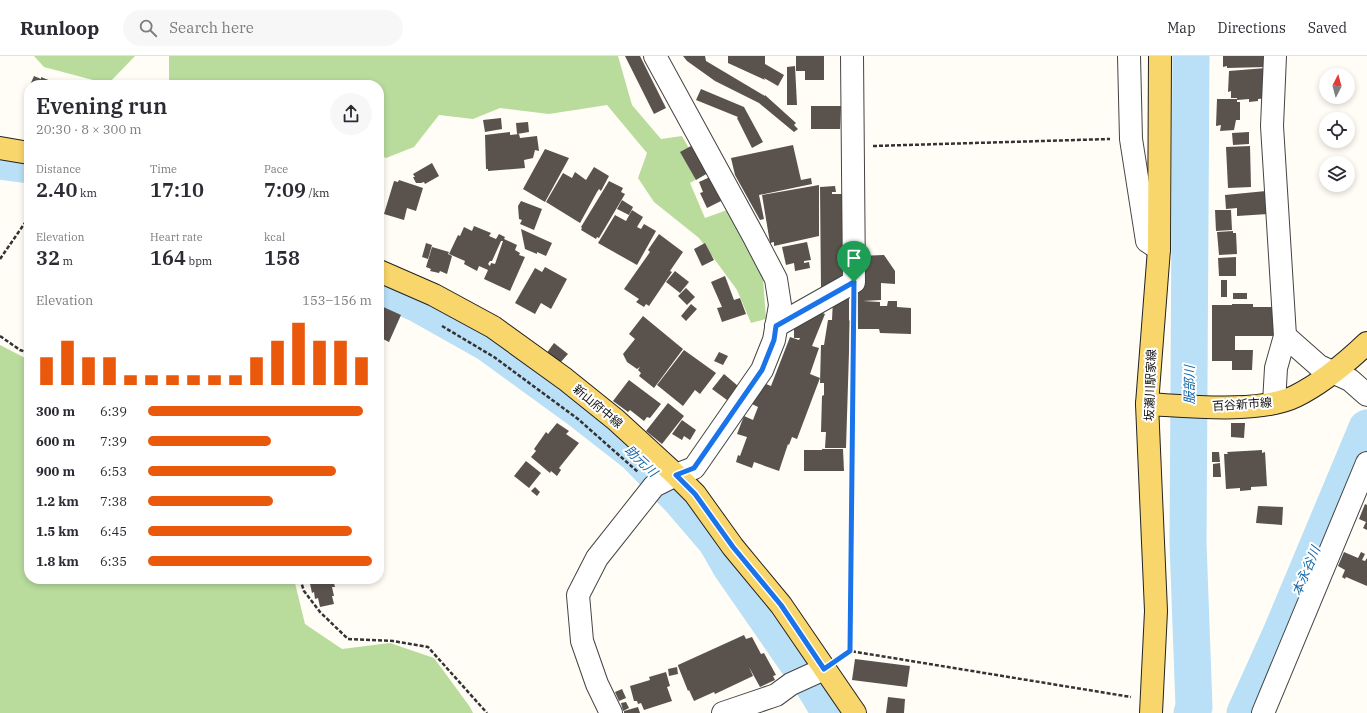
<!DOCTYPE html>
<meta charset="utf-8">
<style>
:root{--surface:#fff;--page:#f7f7f7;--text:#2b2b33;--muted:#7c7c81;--line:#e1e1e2;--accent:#ea580c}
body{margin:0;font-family:"IBM Plex Serif","Noto Sans JP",serif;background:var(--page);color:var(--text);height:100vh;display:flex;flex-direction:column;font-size:15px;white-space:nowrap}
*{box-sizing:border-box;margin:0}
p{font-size:13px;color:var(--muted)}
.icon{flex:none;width:22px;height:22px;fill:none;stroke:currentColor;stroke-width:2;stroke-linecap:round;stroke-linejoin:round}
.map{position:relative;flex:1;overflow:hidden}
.drawer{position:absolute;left:24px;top:24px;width:360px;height:504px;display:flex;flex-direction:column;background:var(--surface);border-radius:16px;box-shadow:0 2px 6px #0003}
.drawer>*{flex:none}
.needle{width:26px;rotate:6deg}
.buttons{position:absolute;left:1319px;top:12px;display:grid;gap:8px}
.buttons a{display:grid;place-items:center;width:36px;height:36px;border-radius:50%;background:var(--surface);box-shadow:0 2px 6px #0003;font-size:20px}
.pin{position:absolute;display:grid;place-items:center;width:34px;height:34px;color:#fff;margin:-41px -17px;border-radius:50% 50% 50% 0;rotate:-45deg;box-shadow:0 0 4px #0007}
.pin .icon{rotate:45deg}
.round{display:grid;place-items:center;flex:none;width:42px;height:42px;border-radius:21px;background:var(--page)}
.overview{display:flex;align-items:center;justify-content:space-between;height:68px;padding:0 12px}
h1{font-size:22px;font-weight:600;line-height:30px}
.figures{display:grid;grid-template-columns:repeat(3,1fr);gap:6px;height:68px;padding:4px 12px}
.figures div{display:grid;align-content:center}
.figures b{font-size:20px;font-weight:600}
.figures small{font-size:11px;font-weight:400}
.figures p{font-size:11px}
.chart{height:112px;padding:8px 12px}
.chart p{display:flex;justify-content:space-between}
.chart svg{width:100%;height:72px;margin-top:4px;stroke:var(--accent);stroke-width:6}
ul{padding:0 12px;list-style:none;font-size:13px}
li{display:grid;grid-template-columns:64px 48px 1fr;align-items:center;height:30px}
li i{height:10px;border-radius:5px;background:var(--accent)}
header{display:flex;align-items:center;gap:24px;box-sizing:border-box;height:56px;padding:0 20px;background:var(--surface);border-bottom:1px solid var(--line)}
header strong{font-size:19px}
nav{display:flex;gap:22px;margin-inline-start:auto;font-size:14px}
.search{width:280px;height:36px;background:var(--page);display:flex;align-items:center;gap:10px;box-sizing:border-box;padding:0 14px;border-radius:22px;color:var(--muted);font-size:15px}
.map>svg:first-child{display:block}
</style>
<header>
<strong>Runloop</strong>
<div class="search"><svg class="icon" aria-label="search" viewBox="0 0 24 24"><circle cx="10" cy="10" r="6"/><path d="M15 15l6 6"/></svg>Search here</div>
<nav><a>Map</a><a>Directions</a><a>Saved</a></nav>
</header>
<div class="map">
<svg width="1367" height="657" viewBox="0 0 1367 657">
<rect width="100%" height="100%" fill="#fffdf5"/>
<!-- forest -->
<g fill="#b9dc9c">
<polygon points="34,0 135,0 108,28 44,11"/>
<polygon points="169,0 618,0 632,49 661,83 682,80 704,119 690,127 705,162 727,154 763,222 766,263 751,267 737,234 699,182 654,146 638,122 647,97 607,49 549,58 500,52 473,63 439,59 414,91 386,102 379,99 379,29 169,29"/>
<polygon points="0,289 29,304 29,523 294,523 305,568 342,593 390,587 434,602 470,651 473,657 0,657"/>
</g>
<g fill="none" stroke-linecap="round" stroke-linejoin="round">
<!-- river -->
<g stroke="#b9e0f7" stroke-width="37">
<polyline points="1191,0 1188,487 1194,651 1192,657"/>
<polyline points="0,105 29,109"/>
<polyline points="379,230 418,248 489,288 577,352 636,398 680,443 716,485 731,511 817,635 830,657"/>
<polyline points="1245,657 1282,575 1367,372"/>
</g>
</g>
<!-- building -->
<g fill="#5a524d" fill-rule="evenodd">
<polygon points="625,0 640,0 666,52 654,58"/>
<polygon points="683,0 705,0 706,5 765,40 765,39 796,67 794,69 798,73 794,76 759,47 715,25 687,5"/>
<polygon points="728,0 765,0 765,8 784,19 778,30 764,22 765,24 728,7"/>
<polygon points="796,0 824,0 824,24 805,24 805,15 796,15"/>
<polygon points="1223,0 1266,0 1266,11 1227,12 1227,10 1223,11"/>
<polygon points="795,10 797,49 787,49 787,11"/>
<polygon points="1266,12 1268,42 1258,43 1258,45 1249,46 1249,43 1237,44 1237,42 1231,42 1231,35 1228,36 1229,15"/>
<polygon points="34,20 41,23 41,21 61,29 30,29"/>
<polygon points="701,33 744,51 763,86 752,92 737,62 738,61 696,44"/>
<polygon points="1217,43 1237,43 1237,46 1240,46 1240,64 1236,64 1234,74 1220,75 1221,69 1216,70"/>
<polygon points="811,50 841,50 840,73 811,73"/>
<polygon points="501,62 502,73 485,76 483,64"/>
<polygon points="528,66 529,76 517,78 516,67"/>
<polygon points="510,76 510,79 519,78 520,82 537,80 539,95 535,94 533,102 524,104 525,112 488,115 488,113 486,113 485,79"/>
<polygon points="1249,76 1249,88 1233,89 1232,77"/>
<polygon points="793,89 801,124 811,122 812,128 759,139 764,163 760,164 735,119 731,102"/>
<polygon points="691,90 708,117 696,124 680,96"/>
<polygon points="1250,90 1251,131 1228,132 1226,91"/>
<polygon points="545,93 569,102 545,146 523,133"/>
<polygon points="432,107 439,120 425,128 424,126 421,127 416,127 413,121 415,121 413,118"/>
<polygon points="594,111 609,120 601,135 599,133 597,136 580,167 546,146 563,117 572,122 575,116 586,124"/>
<polygon points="710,121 723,144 707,152 700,137 703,136 699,126"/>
<polygon points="399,124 423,132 416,155 407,152 404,164 384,158 394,125 398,126"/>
<polygon points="609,125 623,132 621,136 625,138 599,182 597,181 596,183 581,174 582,172 581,171"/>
<polygon points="819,129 819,180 774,190 774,186 770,187 762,139"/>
<polygon points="835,130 836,136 832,136 832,138 843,138 849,225 821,233 820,131"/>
<polygon points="1266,135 1268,158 1237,160 1237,152 1226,153 1225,139"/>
<polygon points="379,136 383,137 380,155 379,155"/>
<polygon points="622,144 633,151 629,159 617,153"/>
<polygon points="521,145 542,153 534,174 520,168 522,164 519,163 518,150"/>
<polygon points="632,154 643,161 637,171 641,173 644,168 656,175 637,209 598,187 615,159 626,165"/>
<polygon points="1215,154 1231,154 1232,174 1216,175"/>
<path d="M474 170 491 177 489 180 496 183 499 178 505 181 504 183 517 189 515 194 520 197 519 199 525 201 510 235 484 223 488 214 479 210 477 215 464 208 465 205 449 198 458 179 460 180 464 171 472 175ZM501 185H503L495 208 491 207 490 210 488 208 490 205H492Z"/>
<polygon points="521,173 552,187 546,200 537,196 537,198 525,193"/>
<polygon points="1233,175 1233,177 1236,177 1237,198 1219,199 1217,176"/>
<polygon points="659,178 683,196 670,215 672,216 649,250 646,248 644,251 636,246 639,243 624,233 650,196 648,194"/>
<polygon points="807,186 811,204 804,205 804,207 809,206 810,212 795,215 794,207 786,209 782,191"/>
<polygon points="426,187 432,189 428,203 422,201"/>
<polygon points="705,187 714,204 702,210 694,193"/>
<polygon points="432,191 449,196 448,198 452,200 447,218 440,215 439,217 430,215 431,213 426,211"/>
<polygon points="884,199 895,215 895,228 881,227 881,244 863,245 880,246 880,250 887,250 888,245 897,245 897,251 911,252 911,278 880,277 879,273 858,273 857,200"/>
<polygon points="1236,201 1236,220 1219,220 1218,202"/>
<polygon points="545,211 567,223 551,253 541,247 535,258 515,247 535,212 542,216"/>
<polygon points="675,215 689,226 680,237 666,226"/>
<polygon points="725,220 734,244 740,242 746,258 722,266 717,252 722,251 711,226"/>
<rect x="1221" y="224" width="6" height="17"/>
<polygon points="686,232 695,241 687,249 678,240"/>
<rect x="1233" y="237" width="14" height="6"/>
<polygon points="833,243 849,243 849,265 850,264 846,392 825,392 826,376 821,376 822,340 824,339 824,327 820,327 821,289 824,289 828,264 832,264"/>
<polygon points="379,245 381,246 379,249 401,259 389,286 379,281"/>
<polygon points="691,248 697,253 686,265 681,260"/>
<polygon points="1232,248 1253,248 1253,251 1277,251 1276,280 1235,280 1235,294 1253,294 1252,314 1232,314 1232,305 1212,305 1212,249 1232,249"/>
<polygon points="813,253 825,258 812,290 819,292 810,318 820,322 797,383 792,381 789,389 788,388 779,415 754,406 752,412 736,406 738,399 740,400 747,381 737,378 744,360 753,364 758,351 752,348 766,328 771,330 790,281 799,284 800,282 794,282 794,268"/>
<polygon points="643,260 683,293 654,332 639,320 641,317 638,314 640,311 637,313 627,306 623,298 635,283 629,278"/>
<polygon points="554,287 568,298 559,308 546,298"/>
<polygon points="684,294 716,317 700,338 695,334 683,350 657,329"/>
<polygon points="719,296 728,300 723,309 714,305"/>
<polygon points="724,318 738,330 727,344 712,333"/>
<polygon points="629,324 661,348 650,362 647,361 644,365 630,354 628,356 613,345"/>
<polygon points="668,347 684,360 662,388 646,375"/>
<polygon points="682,364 696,374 690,384 684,380 682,384 672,378"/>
<polygon points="557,367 569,375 566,378 579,387 559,412 561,414 557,420 551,415 550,417 531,401 536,395 534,393 546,376 548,378"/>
<polygon points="1231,367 1245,367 1244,382 1231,381"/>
<polygon points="822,393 843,393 844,415 804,415 804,394 822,394"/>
<polygon points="1262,394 1262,397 1265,396 1267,430 1251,431 1251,434 1240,435 1240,432 1226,433 1224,398 1228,398 1227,396"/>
<polygon points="1212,396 1219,396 1220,406 1212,406"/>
<polygon points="526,405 541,417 529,432 514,420"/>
<polygon points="1220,407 1221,421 1213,421 1213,408"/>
<polygon points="535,431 540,436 537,440 531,435"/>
<polygon points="1365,448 1367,449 1367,474 1363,472 1366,466 1359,463"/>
<polygon points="1258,450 1283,451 1282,469 1256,467"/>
<polygon points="1344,496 1358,502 1361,496 1365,498 1362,504 1365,505 1367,502 1367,530 1346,521 1345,523 1342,521 1345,514 1338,510"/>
<polygon points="309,523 333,523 335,531 332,531 334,540 332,540 334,548 320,551 318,542 315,543 314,536 312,537"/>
<polygon points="744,579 746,583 752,581 761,598 764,597 776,619 773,620 775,624 760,631 749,611 753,620 715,638 714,636 694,645 689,634 688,635 678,610 678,609"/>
<polygon points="855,603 910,610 907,631 852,624"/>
<polygon points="677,611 678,618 669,620 668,613"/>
<polygon points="666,616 670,630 667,631 672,645 644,654 641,647 638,648 637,645 634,645 630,630 650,624 649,621"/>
<polygon points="622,633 626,642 619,645 615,636"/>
<polygon points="888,641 905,643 904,657 886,657"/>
<polygon points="626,646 629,652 623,655 621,647"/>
<polygon points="638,651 640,657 624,657 624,655"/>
</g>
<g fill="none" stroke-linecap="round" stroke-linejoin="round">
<!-- minor casing -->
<g stroke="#444" stroke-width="24">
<g id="minor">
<polyline points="1129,0 1131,83 1147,185 1159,193"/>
<polyline points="776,270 854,226 852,0"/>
<polyline points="1285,280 1319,310 1350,324 1367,339"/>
<polyline points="1274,347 1276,312 1285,280 1272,70 1275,0"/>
<polyline points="611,657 597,628 582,585 578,539 597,502 654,430 676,419 694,412 762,314 774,284 780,249 776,223 754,181 655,0"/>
<polyline points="723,657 776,639 791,628 824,613"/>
<polyline points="1263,657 1367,407"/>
</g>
</g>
<!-- major casing -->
<g stroke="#222" stroke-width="24">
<g id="major">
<polyline points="0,92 29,97"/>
<polyline points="379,215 434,239 493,271 565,323 616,364 676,419 695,438 733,491 781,549 855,657"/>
<path d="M1147 348C1187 350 1260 358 1296 340 1322 327 1346 307 1367 287"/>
<polyline points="1151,657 1156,555 1147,348 1159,193 1160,0"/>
</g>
</g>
<!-- path -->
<g stroke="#333" stroke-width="2.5" stroke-dasharray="4 2" stroke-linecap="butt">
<polyline points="873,90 1110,83"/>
<polyline points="0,203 29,161"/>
<polyline points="442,270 494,301 578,363 638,416"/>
<polyline points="0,280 20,294 29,297"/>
<polyline points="300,523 304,535 320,556 348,583 393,585 428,591 487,657"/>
<polyline points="850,595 854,250"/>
<polyline points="842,601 850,595 1131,641"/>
</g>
<!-- minor -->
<use href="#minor" stroke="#fff" stroke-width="22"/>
<!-- major -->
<use href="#major" stroke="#f9d66b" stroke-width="22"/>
</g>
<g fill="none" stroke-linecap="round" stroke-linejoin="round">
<!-- route casing -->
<g stroke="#fff" stroke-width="8">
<polygon id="route" points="854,226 850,595 824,613 781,549 733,491 695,438 676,419 694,412 762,314 774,284 776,270"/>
</g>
<!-- route -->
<use href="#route" stroke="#1a73e8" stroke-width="5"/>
</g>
<g text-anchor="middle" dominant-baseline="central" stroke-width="4" stroke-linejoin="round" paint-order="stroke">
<!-- street labels -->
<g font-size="12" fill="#111" stroke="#fff">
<text transform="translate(1150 329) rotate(-88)">坂瀬川駅家線</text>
<text transform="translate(1242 348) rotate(-4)">百谷新市線</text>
<text transform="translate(598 350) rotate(40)">新山府中線</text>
</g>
<!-- water labels -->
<g font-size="13" font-style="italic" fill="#1768a6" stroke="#fff">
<text transform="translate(1189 329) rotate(-90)">服部川</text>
<text transform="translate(641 405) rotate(43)">助元川</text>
<text transform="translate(1306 515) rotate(-67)">本永谷川</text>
</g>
</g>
</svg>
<div class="buttons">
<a><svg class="needle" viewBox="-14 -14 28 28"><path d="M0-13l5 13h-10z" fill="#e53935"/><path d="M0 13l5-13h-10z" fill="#7c7c81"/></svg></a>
<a><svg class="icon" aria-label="locate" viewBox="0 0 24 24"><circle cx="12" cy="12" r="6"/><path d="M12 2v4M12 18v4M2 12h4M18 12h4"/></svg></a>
<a><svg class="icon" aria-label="layers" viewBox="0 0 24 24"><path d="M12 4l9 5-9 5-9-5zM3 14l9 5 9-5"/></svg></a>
</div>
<div class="pin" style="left:854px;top:226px;background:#1e9e55"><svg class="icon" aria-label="arrive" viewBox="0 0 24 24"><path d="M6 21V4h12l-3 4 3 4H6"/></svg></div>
<section class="drawer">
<div class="overview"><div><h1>Evening run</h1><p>20:30 · 8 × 300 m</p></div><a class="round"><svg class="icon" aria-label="share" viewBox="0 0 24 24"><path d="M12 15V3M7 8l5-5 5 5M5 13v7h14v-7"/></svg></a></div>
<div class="figures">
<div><p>Distance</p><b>2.40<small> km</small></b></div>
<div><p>Time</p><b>17:10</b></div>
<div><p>Pace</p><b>7:09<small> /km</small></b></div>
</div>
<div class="figures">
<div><p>Elevation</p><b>32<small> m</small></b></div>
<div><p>Heart rate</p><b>164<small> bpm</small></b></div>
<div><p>kcal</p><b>158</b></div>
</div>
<div class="chart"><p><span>Elevation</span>153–156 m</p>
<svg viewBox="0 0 160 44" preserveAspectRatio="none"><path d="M5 44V27M15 44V17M25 44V27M35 44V27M45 44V38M55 44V38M65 44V38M75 44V38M85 44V38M95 44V38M105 44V27M115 44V17M125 44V6M135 44V17M145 44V17M155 44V27"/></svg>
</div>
<ul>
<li><b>300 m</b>6:39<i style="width:96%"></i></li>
<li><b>600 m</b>7:39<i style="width:55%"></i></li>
<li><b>900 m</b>6:53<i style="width:84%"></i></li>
<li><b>1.2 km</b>7:38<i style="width:56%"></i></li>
<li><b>1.5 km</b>6:45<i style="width:91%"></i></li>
<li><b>1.8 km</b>6:35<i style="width:100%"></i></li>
</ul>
</section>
</div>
